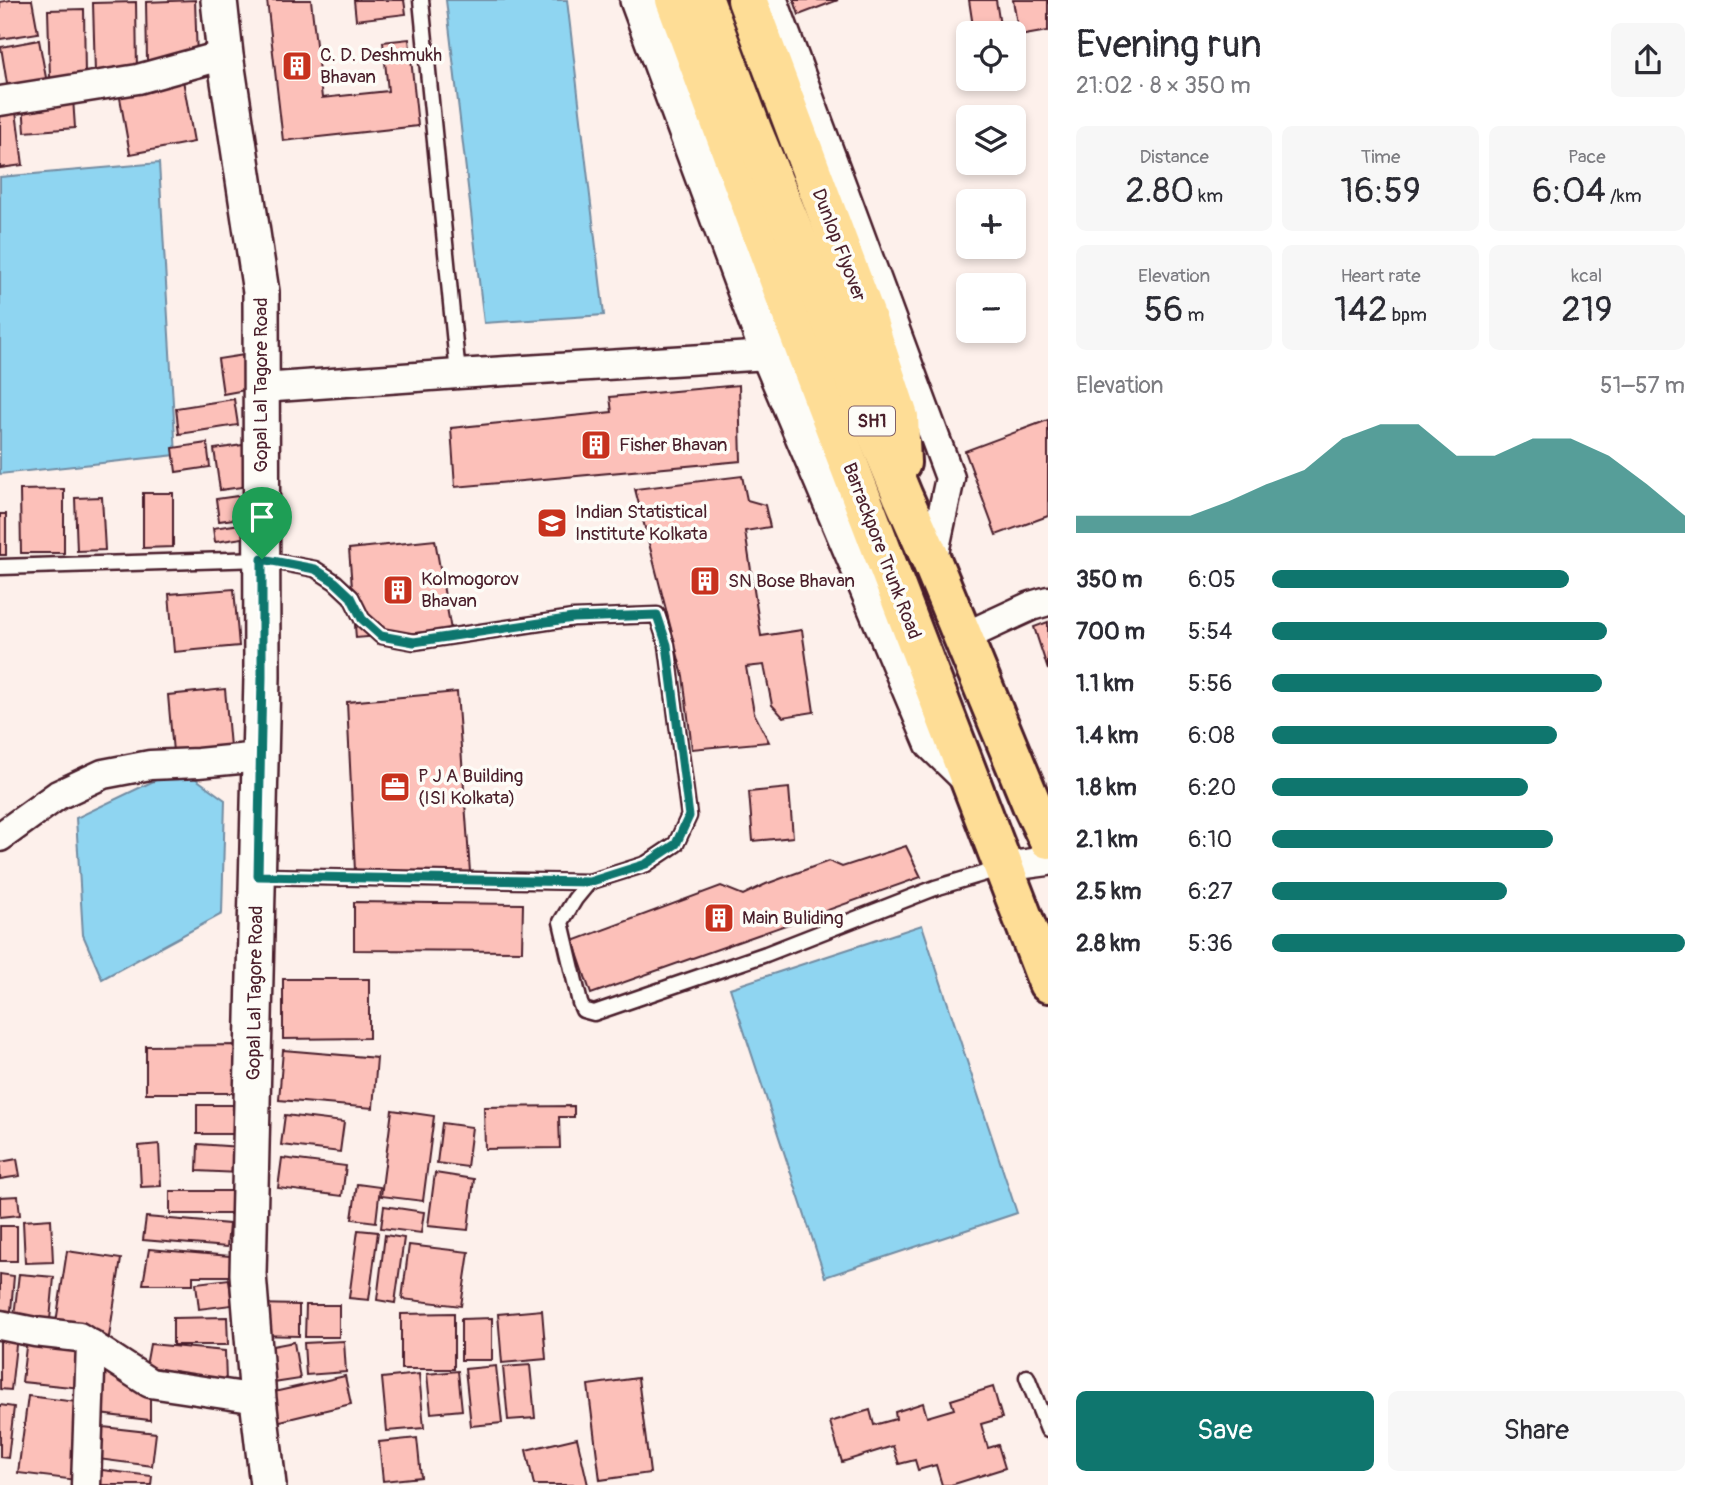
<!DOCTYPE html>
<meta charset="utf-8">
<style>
:root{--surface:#fff;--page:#f7f7f7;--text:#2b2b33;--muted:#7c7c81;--accent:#0f766e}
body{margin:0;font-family:Pangolin,sans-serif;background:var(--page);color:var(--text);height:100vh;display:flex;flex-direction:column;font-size:26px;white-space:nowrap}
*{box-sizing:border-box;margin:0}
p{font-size:23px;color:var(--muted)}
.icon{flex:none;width:38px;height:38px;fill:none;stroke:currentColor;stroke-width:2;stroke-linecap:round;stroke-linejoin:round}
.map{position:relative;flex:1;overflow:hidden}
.side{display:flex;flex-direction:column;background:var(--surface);width:665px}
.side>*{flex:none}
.buttons{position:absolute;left:956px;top:21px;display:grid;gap:14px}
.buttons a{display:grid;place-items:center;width:70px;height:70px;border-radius:10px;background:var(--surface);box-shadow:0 4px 10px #0003;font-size:35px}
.pin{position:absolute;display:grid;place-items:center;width:60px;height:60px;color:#fff;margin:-72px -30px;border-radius:50% 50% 50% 0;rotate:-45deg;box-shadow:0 0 7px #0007}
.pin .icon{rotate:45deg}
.round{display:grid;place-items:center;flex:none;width:74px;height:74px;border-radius:10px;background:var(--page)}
.summary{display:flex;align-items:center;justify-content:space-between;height:119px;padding:0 28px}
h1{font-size:38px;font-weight:600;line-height:52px}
.figures{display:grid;grid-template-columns:repeat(3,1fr);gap:10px;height:119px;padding:7px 28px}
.figures div{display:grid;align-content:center;border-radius:10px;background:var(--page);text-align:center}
.figures b{font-size:35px;font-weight:600}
.figures small{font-size:19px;font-weight:400}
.figures p{font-size:19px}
.chart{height:196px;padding:14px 28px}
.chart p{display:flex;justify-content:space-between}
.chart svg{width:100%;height:126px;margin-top:7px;fill:var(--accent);opacity:.7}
.primary-button{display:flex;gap:14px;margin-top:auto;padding:14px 28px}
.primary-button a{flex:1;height:80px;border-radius:10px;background:var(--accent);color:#fff;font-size:28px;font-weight:600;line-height:80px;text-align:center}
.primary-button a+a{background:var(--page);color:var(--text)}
ul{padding:0 28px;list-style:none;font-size:23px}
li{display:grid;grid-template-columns:112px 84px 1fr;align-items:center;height:52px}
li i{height:18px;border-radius:9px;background:var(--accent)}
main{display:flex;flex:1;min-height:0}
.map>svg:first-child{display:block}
</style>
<main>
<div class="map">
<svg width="1048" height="1485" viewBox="0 0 1048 1485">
<rect width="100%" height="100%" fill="#fdf0eb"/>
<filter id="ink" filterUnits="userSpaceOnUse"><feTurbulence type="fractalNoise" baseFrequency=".0143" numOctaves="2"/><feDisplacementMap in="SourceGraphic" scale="14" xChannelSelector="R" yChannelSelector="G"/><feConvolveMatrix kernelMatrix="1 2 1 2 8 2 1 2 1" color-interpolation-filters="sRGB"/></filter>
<g filter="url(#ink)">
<!-- water -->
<g fill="#8fd5f1" stroke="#738ca2" stroke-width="2">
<polygon points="446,0 567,0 604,315 484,323"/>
<polygon points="159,163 176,455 0,474 0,177"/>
<polygon points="181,768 225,800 222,914 102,979 83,935 76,818"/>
<polygon points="922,925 1017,1213 825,1277 730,988"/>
</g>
<!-- building -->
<g fill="#fcc0b9" stroke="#4a1f2b" stroke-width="2">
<polygon points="10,0 32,0 38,33 0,39 0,2"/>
<polygon points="195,0 197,59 147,61 146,2"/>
<polygon points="267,0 311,0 322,98 388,91 383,42 409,39 418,126 283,141"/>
<polygon points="354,0 404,0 406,14 356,20"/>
<polygon points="794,0 838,0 799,15"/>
<polygon points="969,0 996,0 1001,32 974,33"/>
<polygon points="1013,0 1048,0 1048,31 1019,36"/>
<polygon points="136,2 137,71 95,73 93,3"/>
<polygon points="84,9 85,76 50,78 48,10"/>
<polygon points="39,40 47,83 8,90 1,47"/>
<polygon points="183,80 194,142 130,154 119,92"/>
<polygon points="73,98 75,128 25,132 23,102"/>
<polygon points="15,104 23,165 0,168 0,106"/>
<polygon points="251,354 256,388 223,394 218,359"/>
<polygon points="739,385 741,461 455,487 451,428 612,412 610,397"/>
<polygon points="234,399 238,425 179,434 176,408"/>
<polygon points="1048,420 1048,516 996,535 965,451"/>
<polygon points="207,443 210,467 176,472 173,448"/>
<polygon points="243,445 249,486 220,490 214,449"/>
<polygon points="742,476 747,500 765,505 770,527 745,531 761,636 802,630 814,712 783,717 772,705 764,665 746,667 754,713 769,742 692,749 683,676 635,489"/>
<polygon points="64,489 64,553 21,553 20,490"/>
<polygon points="143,493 173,493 173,547 143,548"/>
<polygon points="238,496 241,518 219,521 216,499"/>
<polygon points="102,497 105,550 77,551 75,498"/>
<rect x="0" y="514" width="6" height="41"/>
<polygon points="241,524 243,538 215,542 213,528"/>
<polygon points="435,540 451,630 356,638 349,549"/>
<polygon points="234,589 239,646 174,652 169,594"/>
<polygon points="1048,622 1048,670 1034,627"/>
<polygon points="225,689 230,747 173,752 168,695"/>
<polygon points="457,692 470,872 355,871 347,702"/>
<polygon points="789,788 793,837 753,841 749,792"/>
<polygon points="906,846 921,877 591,994 573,941 721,886 743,895 766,884 829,861 842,867"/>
<polygon points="354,902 523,904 522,951 354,950"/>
<polygon points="283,979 369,979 369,1038 283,1039"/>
<polygon points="237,1045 237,1093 146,1093 146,1046"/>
<polygon points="283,1050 377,1058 373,1108 279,1100"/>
<rect x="197" y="1105" width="40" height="29"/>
<polygon points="574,1106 574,1117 559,1117 560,1148 485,1149 484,1107"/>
<polygon points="392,1110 434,1116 423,1201 381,1196"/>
<polygon points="285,1115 344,1122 340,1152 281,1145"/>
<polygon points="442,1123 472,1127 467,1167 437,1163"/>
<polygon points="159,1144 161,1186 141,1187 139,1146"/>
<polygon points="198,1144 240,1147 239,1173 197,1171"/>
<polygon points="282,1158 346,1166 342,1196 278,1188"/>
<polygon points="17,1159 20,1176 0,1179 0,1162"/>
<polygon points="435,1173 474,1179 468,1230 428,1226"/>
<polygon points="357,1184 380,1187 376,1222 352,1219"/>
<rect x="170" y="1191" width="63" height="23"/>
<polygon points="18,1196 20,1215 0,1217 0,1197"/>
<polygon points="384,1206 424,1212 421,1233 381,1228"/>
<polygon points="146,1217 229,1224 227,1247 143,1240"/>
<polygon points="51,1219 53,1262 25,1263 23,1221"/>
<rect x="0" y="1226" width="17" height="35"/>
<polygon points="358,1230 378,1232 369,1300 349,1298"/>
<polygon points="385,1235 404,1238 395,1303 377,1300"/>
<polygon points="409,1245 469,1252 461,1306 402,1299"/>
<polygon points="149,1249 230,1256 230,1276 193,1276 193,1284 143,1284"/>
<polygon points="67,1251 121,1259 109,1337 55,1329"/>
<polygon points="0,1274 14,1276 11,1311 0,1310"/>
<polygon points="19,1274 54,1277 50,1320 14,1316"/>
<polygon points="229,1279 232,1305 199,1309 196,1283"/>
<polygon points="255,1304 299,1305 299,1336 255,1335"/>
<polygon points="306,1305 339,1305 339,1337 305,1337"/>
<polygon points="542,1310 546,1359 502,1363 498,1314"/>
<polygon points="454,1313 454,1369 401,1369 401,1314"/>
<polygon points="227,1317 228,1345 173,1345 173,1318"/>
<polygon points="492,1318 492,1360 461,1360 461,1319"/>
<polygon points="0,1334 17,1336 11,1390 0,1389"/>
<polygon points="27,1338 87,1345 81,1388 22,1382"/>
<polygon points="344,1341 346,1372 306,1375 304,1343"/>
<polygon points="294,1342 300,1379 267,1384 262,1348"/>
<polygon points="150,1344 225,1351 226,1383 146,1366"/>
<polygon points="97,1357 150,1391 150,1420 91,1413"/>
<polygon points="530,1365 535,1418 508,1420 503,1367"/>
<polygon points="496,1366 502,1423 471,1426 465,1369"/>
<polygon points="458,1371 462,1410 431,1413 427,1374"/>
<polygon points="419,1374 424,1428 387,1431 382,1378"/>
<polygon points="345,1376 351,1404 272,1423 265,1394"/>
<polygon points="638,1378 650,1473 600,1480 588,1385"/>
<polygon points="993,1387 1002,1418 981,1424 988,1448 998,1445 1005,1468 951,1485 942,1485 936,1465 918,1470 915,1460 899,1464 893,1446 842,1462 830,1422 870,1410 874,1425 896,1419 895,1412 923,1403 927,1417 954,1409 951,1400"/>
<polygon points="28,1396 85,1403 76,1480 18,1473"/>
<polygon points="0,1405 14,1407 8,1458 0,1457"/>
<polygon points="94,1426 156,1433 152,1466 90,1458"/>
<polygon points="417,1438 421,1477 383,1481 379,1442"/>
<polygon points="577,1438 588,1485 534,1485 526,1450"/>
<polygon points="94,1469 152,1476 151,1485 93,1485"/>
</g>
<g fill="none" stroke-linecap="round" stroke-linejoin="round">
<!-- service casing -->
<g stroke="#4a1f2b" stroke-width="19">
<g id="service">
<polyline points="421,0 458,374"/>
<polyline points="0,567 262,559 315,569 335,582 351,597 362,619 381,636 414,642 573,618 657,615 667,645 689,816 676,844 646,864 589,882 575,899 561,922 580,1003 583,1010 594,1013 766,954 935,888 1002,868"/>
<polyline points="258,876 589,882"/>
<polyline points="1027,1377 1048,1430"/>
</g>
</g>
<!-- minor casing -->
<g stroke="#4a1f2b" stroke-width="33">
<g id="minor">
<polyline points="773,0 950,478 932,562"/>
<polyline points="0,101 138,79 225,55"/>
<polyline points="262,388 458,374 769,355"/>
<polyline points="962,638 1031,606 1048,601"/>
<polyline points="0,837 58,795 103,774 150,765 198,763 260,757"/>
<polyline points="1003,867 1048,861"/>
<polyline points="0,1325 35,1332 79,1337 150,1383 258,1399"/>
<polyline points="86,1485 91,1344"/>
</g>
</g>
<!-- tertiary casing -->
<g stroke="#4a1f2b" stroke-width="40">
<g id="tertiary">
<polyline points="219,0 225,55 261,292 262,677 248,1274 258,1399 268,1485"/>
<polyline points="638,0 769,355 933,743 969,778"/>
</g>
</g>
<!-- primary casing -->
<g stroke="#4a1f2b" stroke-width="44">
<g id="primary">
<polyline points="675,0 806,353 1048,983"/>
<polyline points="704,0 753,132 903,497 932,562 1033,807 1048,839"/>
<polyline points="747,0 865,314 899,417 901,463"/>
</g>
</g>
<!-- service -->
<use href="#service" stroke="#fdfcf7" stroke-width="14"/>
<!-- minor -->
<use href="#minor" stroke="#fdfcf7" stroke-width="28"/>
<!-- tertiary -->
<use href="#tertiary" stroke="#fdfcf7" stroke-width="35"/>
<!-- primary -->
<use href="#primary" stroke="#fedd96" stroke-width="38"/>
</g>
</g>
<g fill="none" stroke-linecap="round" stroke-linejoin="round" filter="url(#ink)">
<!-- route casing -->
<g stroke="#fff" stroke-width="14">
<polygon id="route" points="262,559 315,569 335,582 351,597 362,619 381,636 414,642 573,618 657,615 667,645 689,816 676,844 646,864 589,882 258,876 262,677"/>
</g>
<!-- route -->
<use href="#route" stroke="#0f766e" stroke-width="9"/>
</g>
<!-- icons -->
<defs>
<g id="building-square" transform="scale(1.575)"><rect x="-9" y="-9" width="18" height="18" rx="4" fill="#c8321e" stroke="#fdfcf7"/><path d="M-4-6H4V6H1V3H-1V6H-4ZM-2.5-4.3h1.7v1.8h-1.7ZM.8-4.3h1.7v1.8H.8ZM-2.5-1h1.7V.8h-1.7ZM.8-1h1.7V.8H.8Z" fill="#fff"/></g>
<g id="university-square" transform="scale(1.575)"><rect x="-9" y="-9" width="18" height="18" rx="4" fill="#c8321e" stroke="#fdfcf7"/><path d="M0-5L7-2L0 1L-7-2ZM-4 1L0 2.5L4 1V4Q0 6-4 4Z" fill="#fff"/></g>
<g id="office-square" transform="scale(1.575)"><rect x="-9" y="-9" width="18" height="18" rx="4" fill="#c8321e" stroke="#fdfcf7"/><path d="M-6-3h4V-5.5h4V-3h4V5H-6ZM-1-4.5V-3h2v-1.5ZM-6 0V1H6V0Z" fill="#fff"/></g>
</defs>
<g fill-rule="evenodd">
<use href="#building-square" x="297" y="66"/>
<use href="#building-square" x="596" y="445"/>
<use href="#university-square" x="552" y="523"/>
<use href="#building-square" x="705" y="581"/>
<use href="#building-square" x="398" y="590"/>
<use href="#office-square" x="395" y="787"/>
<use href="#building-square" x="719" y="918"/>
</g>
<g text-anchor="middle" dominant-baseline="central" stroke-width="7" stroke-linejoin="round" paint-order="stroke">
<!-- shield labels -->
<rect fill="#fdfcf7" stroke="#806168" stroke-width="2" x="849" y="406.5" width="46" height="29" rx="5"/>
<g font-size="18" font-weight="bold" fill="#4a1f2b">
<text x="872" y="421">SH1</text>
</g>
<!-- poi labels -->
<g font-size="19" fill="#4a1f2b" stroke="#fdfcf7" text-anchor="start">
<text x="320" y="55">C. D. Deshmukh<tspan x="320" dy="22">Bhavan</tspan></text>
<text x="619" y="445">Fisher Bhavan</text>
<text x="575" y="512">Indian Statistical<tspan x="575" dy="22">Institute Kolkata</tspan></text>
<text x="421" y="579">Kolmogorov<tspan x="421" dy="22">Bhavan</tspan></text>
<text x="728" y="581">SN Bose Bhavan</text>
<text x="418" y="776">P J A Building<tspan x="418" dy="22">(ISI Kolkata)</tspan></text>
<text x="742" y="918">Main Buliding</text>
</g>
<!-- street labels -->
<g font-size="19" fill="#4a1f2b" stroke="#fdfcf7">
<text transform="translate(839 245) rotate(69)">Dunlop Flyover</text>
<text transform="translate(261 385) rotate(-90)">Gopal Lal Tagore Road</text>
<text transform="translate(882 551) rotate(69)">Barrackpore Trunk Road</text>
<text transform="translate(255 993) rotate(-89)">Gopal Lal Tagore Road</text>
</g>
</g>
</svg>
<div class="buttons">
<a><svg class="icon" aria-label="locate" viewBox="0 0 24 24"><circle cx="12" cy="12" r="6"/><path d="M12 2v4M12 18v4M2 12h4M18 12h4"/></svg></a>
<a><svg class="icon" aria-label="layers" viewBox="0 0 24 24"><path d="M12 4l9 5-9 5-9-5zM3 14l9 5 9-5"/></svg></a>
<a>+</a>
<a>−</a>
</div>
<div class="pin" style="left:262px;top:559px;background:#1e9e55"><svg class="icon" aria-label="arrive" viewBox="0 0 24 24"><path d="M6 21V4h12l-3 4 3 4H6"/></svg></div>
</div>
<section class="side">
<div class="summary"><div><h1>Evening run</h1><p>21:02 · 8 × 350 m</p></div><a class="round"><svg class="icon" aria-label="share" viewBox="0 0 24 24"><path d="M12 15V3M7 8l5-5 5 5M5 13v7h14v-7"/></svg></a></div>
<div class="figures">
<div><p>Distance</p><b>2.80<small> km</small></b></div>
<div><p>Time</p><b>16:59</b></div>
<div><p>Pace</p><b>6:04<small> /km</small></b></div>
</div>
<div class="figures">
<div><p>Elevation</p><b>56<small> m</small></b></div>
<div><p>Heart rate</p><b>142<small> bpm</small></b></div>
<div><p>kcal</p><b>219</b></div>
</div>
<div class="chart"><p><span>Elevation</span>51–57 m</p>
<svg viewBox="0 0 160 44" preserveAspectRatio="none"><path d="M0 44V38L10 38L20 38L30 38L40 33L50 27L60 22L70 11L80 6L90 6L100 17L110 17L120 11L130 11L140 17L150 27L160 38V44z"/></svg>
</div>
<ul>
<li><b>350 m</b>6:05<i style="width:72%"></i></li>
<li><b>700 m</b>5:54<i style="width:81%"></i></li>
<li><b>1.1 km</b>5:56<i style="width:80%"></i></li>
<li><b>1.4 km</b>6:08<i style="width:69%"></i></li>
<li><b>1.8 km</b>6:20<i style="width:62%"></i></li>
<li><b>2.1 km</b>6:10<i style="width:68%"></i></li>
<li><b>2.5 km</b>6:27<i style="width:57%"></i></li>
<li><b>2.8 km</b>5:36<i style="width:100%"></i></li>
</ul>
<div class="primary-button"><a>Save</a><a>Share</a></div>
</section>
</main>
